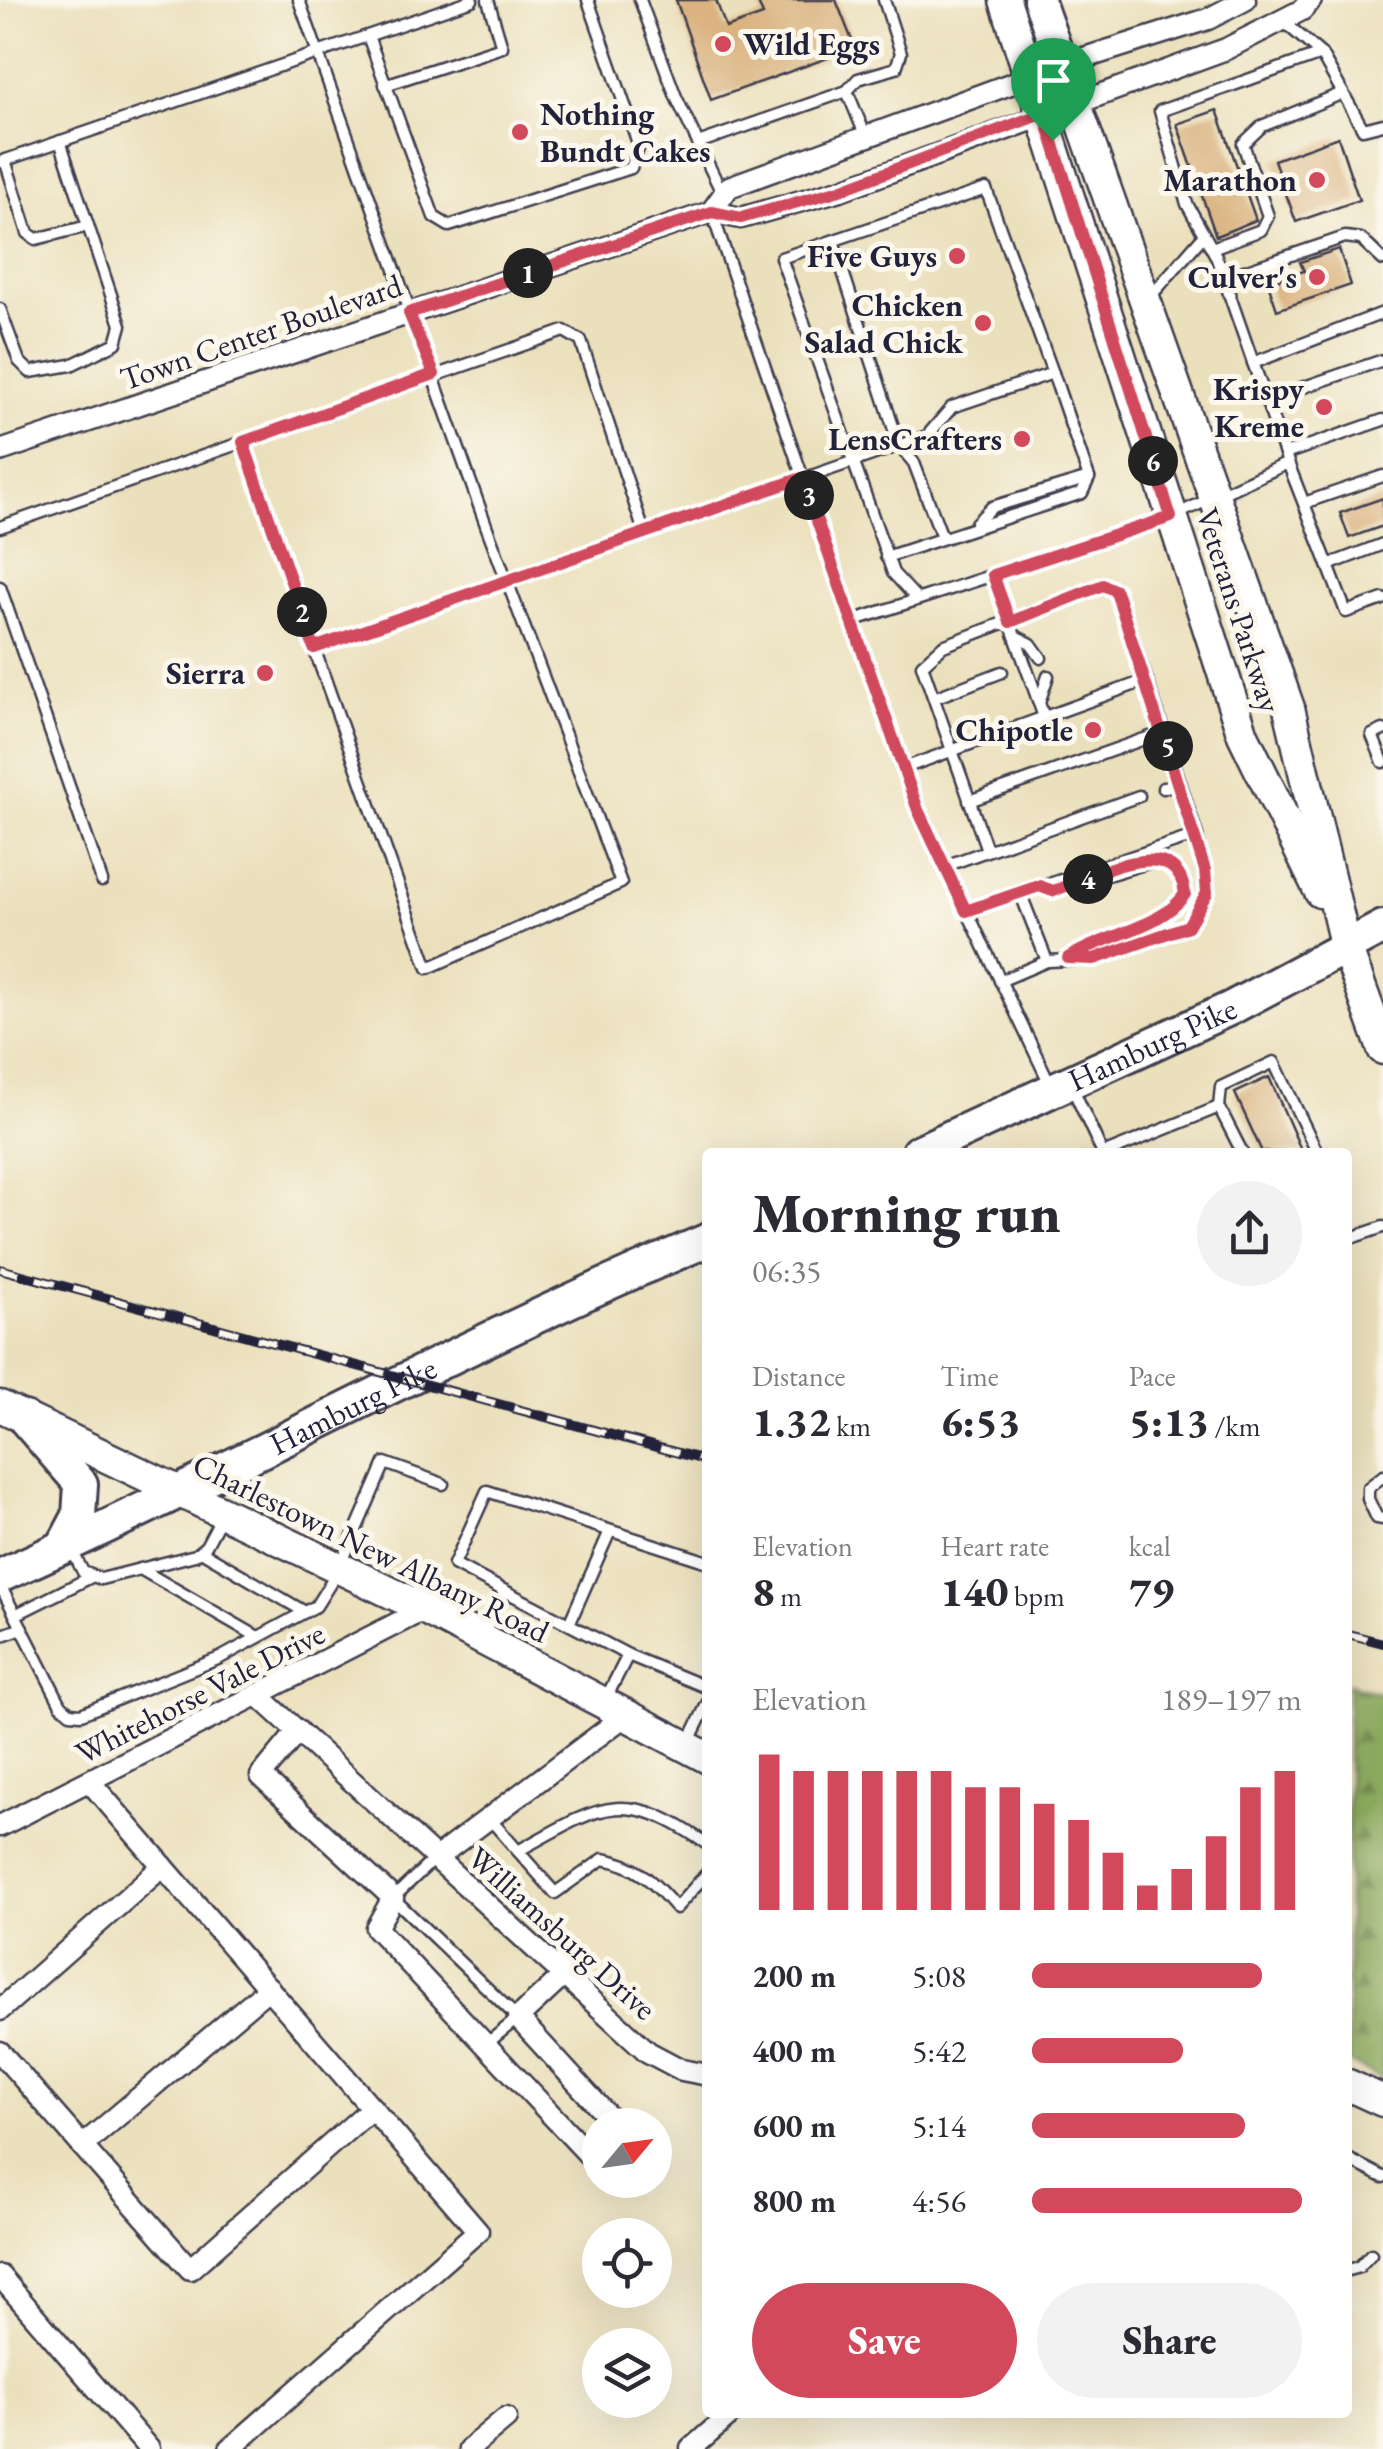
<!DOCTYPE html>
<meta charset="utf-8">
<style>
:root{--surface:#fff;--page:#f2f2f3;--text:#2b2b33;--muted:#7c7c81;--accent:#d1495b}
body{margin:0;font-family:"EB Garamond",serif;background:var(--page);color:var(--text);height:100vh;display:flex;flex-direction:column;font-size:38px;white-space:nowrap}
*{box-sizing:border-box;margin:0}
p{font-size:32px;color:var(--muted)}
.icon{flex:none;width:55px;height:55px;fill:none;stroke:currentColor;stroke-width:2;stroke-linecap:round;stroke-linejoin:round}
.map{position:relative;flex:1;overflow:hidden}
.details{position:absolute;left:702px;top:1148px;width:650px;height:1270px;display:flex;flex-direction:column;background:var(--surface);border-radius:10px;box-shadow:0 10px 40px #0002}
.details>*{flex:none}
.needle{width:65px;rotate:61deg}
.tools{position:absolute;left:582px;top:2108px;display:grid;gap:20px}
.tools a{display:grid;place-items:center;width:90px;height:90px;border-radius:50%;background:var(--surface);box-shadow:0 10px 40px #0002;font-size:50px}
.pin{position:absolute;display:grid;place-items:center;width:85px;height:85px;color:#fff;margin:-102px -42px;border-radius:50% 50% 50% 0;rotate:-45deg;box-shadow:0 0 10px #0007}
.pin .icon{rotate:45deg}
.km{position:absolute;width:50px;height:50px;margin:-25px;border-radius:50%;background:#222;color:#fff;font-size:28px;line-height:50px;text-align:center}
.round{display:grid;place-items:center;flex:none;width:105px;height:105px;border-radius:52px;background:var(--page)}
.overview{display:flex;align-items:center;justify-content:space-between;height:170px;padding:0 50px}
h1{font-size:55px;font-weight:800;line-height:75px}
.stats{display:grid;grid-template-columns:repeat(3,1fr);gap:15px;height:170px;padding:10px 50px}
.stats div{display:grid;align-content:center}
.stats b{font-size:42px;font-weight:800}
.stats small{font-size:28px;font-weight:400}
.stats p{font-size:28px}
.chart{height:280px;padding:20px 50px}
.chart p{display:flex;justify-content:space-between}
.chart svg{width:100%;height:180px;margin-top:10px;stroke:var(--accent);stroke-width:6}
.cta{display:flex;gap:20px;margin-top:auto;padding:20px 50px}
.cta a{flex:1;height:115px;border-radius:60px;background:var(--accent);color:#fff;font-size:40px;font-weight:800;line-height:115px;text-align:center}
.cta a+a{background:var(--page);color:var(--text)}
ul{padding:0 50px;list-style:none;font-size:32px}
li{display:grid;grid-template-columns:160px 120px 1fr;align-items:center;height:75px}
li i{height:25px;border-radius:12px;background:var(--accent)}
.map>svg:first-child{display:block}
</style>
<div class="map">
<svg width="1383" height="2449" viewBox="0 0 1383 2449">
<defs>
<pattern id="forest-firs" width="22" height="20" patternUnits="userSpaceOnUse" patternTransform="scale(2.5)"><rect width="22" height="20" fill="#8eac5f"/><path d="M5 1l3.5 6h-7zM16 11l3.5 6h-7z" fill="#748c50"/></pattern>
</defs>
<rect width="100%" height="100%" fill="#fbf7ec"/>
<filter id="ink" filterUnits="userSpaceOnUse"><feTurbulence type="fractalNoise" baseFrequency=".01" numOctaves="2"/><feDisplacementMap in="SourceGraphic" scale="20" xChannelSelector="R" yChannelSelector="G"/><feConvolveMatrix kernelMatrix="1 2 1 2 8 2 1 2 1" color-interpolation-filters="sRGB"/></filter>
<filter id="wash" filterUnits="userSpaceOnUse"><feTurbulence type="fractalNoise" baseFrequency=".0048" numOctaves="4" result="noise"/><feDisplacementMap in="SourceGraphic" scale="40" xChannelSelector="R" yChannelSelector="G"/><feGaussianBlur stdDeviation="2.25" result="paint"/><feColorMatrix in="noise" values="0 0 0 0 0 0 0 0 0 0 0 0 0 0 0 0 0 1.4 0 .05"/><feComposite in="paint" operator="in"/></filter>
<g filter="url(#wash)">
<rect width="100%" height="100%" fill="#ebe0bc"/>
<!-- forest -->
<polygon fill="url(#forest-firs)" stroke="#58674d" stroke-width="2.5" points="1348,1684 1383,1694 1383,2080 1348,2061"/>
<g id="blocks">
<!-- building -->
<g fill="#dab380">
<polygon points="676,0 716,0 726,28 763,15 757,0 836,0 855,48 711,100"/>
<polygon points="1217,110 1256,220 1216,236 1177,124"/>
<polygon points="1338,137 1359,200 1296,222 1274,160"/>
<polygon points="1339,249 1351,285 1277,310 1268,283 1304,271 1300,262"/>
<polygon points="1383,498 1383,526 1349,538 1340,513"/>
<polygon points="1269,1077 1302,1152 1262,1152 1235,1093"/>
</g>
</g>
</g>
<g filter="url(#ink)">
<use href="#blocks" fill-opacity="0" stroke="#403e4e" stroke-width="2.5"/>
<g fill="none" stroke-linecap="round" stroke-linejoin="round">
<!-- lane casing -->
<g stroke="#403e4e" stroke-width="15">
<g id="lane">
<polyline points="299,0 487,528 621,883 428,968 314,648"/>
<polyline points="640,0 676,97 722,193"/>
<polyline points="1283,21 1321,54"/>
<polyline points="368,36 434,217 449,226 631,168 639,146 588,0"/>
<polyline points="385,85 502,47 488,0"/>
<polyline points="847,91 866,137"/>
<polyline points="698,143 847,91 858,79 896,68 901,53 884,0"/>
<polyline points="5,160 28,233 36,239 88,226"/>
<polyline points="0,162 472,0"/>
<polyline points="712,213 852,621 1171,517 1288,463 1216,256 1187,204 1160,111 1321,54 1363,129 1383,124"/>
<polyline points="833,241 899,445 914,463 942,537"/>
<polyline points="1212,248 1261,230 1268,216 1243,144 1262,126 1343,93"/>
<polyline points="1223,278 1345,237 1361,239 1383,260"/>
<polyline points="1149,298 1204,235"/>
<polyline points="0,309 19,361 30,372 71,365 116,343 121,325 60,141"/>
<polyline points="1253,363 1383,313"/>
<polyline points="1266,400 1383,360"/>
<polyline points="1285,454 1383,420"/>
<polyline points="1288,463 1328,565 1383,544"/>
<polyline points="1304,503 1383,476"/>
<polyline points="976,523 992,507 1089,478"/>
<polyline points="0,527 243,442"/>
<polyline points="644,532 581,341 564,331 243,442 314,648 927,436 952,407 1053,373 986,189 781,258 893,573 917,599"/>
<polyline points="886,557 1082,493 1089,478 1053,373"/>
<polyline points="1328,565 1346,612 1383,599"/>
<polyline points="993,575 1044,717"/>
<polyline points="0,587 102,881"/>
<polyline points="852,621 918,809 1050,1084"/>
<polyline points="1015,636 1031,644 1041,658"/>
<polyline points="934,698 1002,672"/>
<polyline points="1039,703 1048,676"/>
<polyline points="1383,730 1372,735 1383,762"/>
<polyline points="904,768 1147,680 1197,835"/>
<polyline points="1163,788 1179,782"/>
<polyline points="969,801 1164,732"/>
<polyline points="987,850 922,665 943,646 1103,585 1116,591 1147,680"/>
<polyline points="945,866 1139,796"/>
<path d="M1039 886 1053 891 1161 859C1177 867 1183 875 1185 894 1161 929 1105 934 1069 957"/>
<polyline points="1020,892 1047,961"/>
<polyline points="967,911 1197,835 1207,893 1188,926 1095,959 1047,961 1000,981"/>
<polyline points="1073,1089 1102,1152"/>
<polyline points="1219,1107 1221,1087 1274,1062 1317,1152"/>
<polyline points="1108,1152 1219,1107 1242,1152"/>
<polyline points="1348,1239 1383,1227"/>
<polyline points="1383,1476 1368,1488 1368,1499 1377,1518 1383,1519"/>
<polyline points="72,1550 83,1572 101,1579 195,1555 206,1546 221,1518"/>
<polyline points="201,1551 305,1612"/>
<polyline points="142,1570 258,1637"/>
<polyline points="0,1585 61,1705 70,1713 81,1714 220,1658 316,1606 339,1569 385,1463 443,1484"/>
<polyline points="505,1591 454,1564 487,1491 708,1562"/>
<polyline points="15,1615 91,1577"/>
<polyline points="569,1624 610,1531"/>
<polyline points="483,1633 505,1591 628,1655 604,1702"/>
<polyline points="0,1636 22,1628"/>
<polyline points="628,1655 708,1688"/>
<polyline points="689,1741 708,1702"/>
<path d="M489 1818 555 1893 603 1859C636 1864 655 1883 676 1908L708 1872"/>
<path d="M518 1851C600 1805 625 1786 708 1845"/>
<polyline points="435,1858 393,1898 518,2018 485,2045"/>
<polyline points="1348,2159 1383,2177"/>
<polyline points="1348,2270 1359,2267 1371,2254"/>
</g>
</g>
<!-- street casing -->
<g stroke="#403e4e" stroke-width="25">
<g id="street">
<polyline points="711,212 729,187 1062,65 1208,19 1245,0"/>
<polyline points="0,451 711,212 741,218 840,190 1226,49 1302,10 1311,0"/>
<polyline points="259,1696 648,2052 682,2070 708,2075"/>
<polyline points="298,1731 261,1776 393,1898 376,1928 590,2156 600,2147"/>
<polyline points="91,1783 478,2231 230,2449"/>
<polyline points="0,1826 425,1609"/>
<polyline points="436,1858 626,1715"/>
<polyline points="564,1975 518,2018 616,2125"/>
<polyline points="0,2010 163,1866"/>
<polyline points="0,2052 190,2269 372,2108"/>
<polyline points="82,2146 269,1988"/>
<polyline points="0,2276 149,2449"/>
<polyline points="469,2449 506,2418"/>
<polyline points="691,2449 733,2412"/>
</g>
</g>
<!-- secondary casing -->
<g stroke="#403e4e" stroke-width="35">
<g id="secondary">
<polyline points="1005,0 1243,735 1320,892"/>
<polyline points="1039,0 1289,708 1345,944 1383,1049"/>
<polyline points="0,1406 425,1609 708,1758"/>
<polyline points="1348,2085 1383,2101"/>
</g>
</g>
<!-- primary casing -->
<g stroke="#403e4e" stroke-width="38">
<g id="primary">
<path id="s1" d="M918 1152 1231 1008 1383 927"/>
<polyline points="24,1418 81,1484 79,1516 62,1548"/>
<path id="s2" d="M0 1576C238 1469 466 1341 708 1240"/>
</g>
</g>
<!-- lane -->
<use href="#lane" stroke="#fff" stroke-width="10"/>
<!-- street -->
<use href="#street" stroke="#fff" stroke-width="20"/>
<!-- secondary -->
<use href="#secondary" stroke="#fff" stroke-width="30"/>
<!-- primary -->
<use href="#primary" stroke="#fff" stroke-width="32"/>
<!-- rail casing -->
<g stroke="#22223b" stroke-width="10">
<g id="rail">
<polyline points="0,1269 708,1461"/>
<polyline points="1348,1634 1383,1643"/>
</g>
</g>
<!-- rail -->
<use href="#rail" stroke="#fbf7ec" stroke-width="6" stroke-dasharray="19" stroke-linecap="butt"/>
</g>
</g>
<g fill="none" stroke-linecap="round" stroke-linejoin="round" filter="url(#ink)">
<!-- route casing -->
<g stroke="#fff" stroke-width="20">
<path id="route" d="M1044 113 1171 517 993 575 1010 622 1103 585 1116 591 1205 870 1207 893 1188 926 1094 959 1068 958C1104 934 1161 929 1185 894 1177 828 1090 878 1053 891L1039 886 966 911 918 810 802 478 314 648 243 442 434 374 409 313 712 212 741 218 840 190Z"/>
</g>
<!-- route -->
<use href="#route" stroke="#d1495b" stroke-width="12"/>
</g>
<!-- markers -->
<g fill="#d1495b" stroke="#fbf7ec" stroke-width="4">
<circle cx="723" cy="44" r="10"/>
<circle cx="520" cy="132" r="10"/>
<circle cx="1317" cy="180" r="10"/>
<circle cx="957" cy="256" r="10"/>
<circle cx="1317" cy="277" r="10"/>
<circle cx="983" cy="323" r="10"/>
<circle cx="1324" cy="407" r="10"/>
<circle cx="1022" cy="439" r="10"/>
<circle cx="265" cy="673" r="10"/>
<circle cx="1093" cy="730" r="10"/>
</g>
<g text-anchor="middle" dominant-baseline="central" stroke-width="10" stroke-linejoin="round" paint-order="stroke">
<!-- poi labels -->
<g font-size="32" font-weight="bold" fill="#22223b" stroke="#fbf7ec" text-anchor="end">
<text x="743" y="44" text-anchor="start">Wild Eggs</text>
<text x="540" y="114" text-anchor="start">Nothing<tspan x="540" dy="37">Bundt Cakes</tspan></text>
<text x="1297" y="180">Marathon</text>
<text x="937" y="256">Five Guys</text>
<text x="1297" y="277">Culver's</text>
<text x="963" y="305">Chicken<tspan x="963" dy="37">Salad Chick</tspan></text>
<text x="1304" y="389">Krispy<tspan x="1304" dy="37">Kreme</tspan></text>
<text x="1002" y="439">LensCrafters</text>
<text x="245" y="673">Sierra</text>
<text x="1073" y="730">Chipotle</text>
</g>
<!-- street labels -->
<g font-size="32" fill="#22223b" stroke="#fbf7ec">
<text transform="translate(261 332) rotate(-19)">Town Center Boulevard</text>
<text transform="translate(1239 610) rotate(72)">Veterans Parkway</text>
<text stroke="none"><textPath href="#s1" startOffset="258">Hamburg Pike</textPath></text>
<text stroke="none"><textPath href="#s2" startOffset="392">Hamburg Pike</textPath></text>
<text transform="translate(371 1548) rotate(26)">Charlestown New Albany Road</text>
<text transform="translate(200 1693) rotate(-27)">Whitehorse Vale Drive</text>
<text transform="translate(562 1933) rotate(42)">Williamsburg Drive</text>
</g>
</g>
</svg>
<div class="tools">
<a><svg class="needle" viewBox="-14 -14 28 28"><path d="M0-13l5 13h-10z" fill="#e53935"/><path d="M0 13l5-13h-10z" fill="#7c7c81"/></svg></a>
<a><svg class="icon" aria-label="locate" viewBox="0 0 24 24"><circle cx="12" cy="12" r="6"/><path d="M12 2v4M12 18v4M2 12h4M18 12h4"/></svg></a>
<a><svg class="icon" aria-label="layers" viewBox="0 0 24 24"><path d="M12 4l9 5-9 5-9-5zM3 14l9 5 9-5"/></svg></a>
</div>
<div class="pin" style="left:1053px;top:140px;background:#1e9e55"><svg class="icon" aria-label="arrive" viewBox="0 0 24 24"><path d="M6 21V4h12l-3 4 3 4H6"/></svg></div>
<b class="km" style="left:528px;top:273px">1</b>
<b class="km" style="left:302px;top:612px">2</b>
<b class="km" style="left:809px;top:495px">3</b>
<b class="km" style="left:1088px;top:879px">4</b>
<b class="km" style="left:1168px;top:746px">5</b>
<b class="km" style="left:1153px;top:461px">6</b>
<section class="details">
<div class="overview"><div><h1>Morning run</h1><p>06:35</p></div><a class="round"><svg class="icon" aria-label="share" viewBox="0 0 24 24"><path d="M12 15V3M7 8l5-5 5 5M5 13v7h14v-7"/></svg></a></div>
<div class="stats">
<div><p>Distance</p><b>1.32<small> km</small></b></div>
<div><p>Time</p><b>6:53</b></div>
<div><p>Pace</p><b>5:13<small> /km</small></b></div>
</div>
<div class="stats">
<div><p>Elevation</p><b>8<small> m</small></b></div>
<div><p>Heart rate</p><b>140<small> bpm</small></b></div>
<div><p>kcal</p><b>79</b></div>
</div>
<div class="chart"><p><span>Elevation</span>189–197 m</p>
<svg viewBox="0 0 160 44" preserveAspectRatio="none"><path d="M5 44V6M15 44V10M25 44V10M35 44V10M45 44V10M55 44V10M65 44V14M75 44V14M85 44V18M95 44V22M105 44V30M115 44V38M125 44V34M135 44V26M145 44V14M155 44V10"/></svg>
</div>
<ul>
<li><b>200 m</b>5:08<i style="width:85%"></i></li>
<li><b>400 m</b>5:42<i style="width:56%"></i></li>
<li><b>600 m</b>5:14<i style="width:79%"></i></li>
<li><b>800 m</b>4:56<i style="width:100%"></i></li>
</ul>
<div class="cta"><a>Save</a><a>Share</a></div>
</section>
</div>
